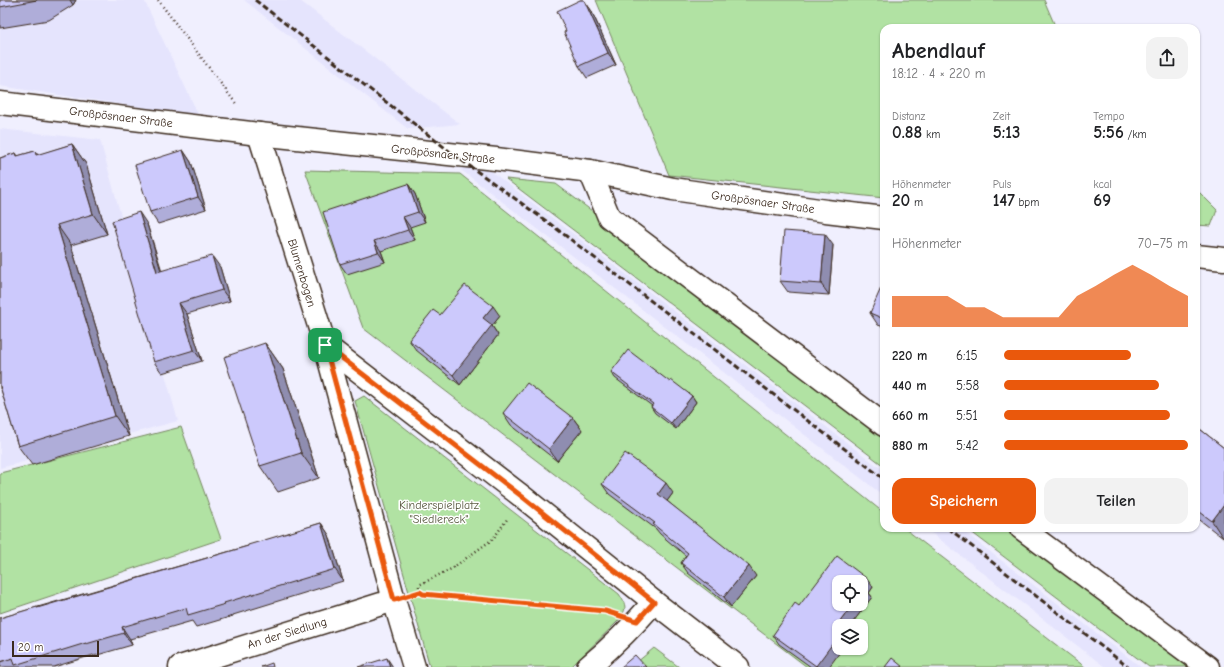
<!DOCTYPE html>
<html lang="de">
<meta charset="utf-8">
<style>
:root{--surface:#fff;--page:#f2f2f2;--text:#202124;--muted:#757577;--accent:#ea580c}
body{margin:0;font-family:"Comic Neue",sans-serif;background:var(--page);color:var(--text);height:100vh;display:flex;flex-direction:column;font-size:15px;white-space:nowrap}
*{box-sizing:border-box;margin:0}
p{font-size:13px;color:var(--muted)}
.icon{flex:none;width:22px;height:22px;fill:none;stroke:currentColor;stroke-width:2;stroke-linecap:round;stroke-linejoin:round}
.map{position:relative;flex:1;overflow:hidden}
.drawer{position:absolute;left:880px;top:24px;width:320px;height:508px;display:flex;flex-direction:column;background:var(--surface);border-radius:12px;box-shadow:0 1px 3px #0004}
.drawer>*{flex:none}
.controls{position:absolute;left:832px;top:575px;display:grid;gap:8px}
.controls a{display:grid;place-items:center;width:36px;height:36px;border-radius:8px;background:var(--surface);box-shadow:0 1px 3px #0004;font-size:20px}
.scale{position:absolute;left:12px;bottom:10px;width:87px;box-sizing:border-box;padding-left:4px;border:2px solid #3b2a1e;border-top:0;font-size:11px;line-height:14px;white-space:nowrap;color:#3b2a1e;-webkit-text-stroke:3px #fff;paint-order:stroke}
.pin{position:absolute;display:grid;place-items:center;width:34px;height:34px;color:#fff;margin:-17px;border-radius:8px;box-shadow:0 2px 6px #0006}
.round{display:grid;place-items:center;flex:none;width:42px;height:42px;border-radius:12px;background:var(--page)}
.summary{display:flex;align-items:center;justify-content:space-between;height:68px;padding:0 12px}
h1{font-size:22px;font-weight:800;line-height:30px}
.metrics{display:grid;grid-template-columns:repeat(3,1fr);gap:6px;height:68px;padding:4px 12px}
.metrics div{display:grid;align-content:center}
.metrics b{font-size:17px;font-weight:800}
.metrics small{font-size:11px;font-weight:400}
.metrics p{font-size:11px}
.chart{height:112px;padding:8px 12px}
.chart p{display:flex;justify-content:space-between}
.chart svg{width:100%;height:72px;margin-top:4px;fill:var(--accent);opacity:.7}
.primary-button{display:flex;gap:8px;margin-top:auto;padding:8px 12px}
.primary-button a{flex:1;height:46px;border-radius:12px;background:var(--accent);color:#fff;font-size:16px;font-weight:800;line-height:46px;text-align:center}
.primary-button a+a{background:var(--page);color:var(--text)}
ul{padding:0 12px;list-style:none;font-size:13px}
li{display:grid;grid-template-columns:64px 48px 1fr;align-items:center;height:30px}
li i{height:10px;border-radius:5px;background:var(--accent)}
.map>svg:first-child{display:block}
</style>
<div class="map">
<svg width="1224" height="667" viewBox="0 0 1224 667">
<rect width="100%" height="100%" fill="#f0effe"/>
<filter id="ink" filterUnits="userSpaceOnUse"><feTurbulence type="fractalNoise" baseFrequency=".025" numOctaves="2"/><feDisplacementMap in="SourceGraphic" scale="8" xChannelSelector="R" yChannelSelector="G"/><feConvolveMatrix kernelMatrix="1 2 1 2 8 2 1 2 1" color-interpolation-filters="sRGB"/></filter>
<g filter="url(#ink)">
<!-- built -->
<g fill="#e5e4fd">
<polygon points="0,0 144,0 199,116 0,86"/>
<polygon points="244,0 299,0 460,124 408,129"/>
<polygon points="0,129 100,140 178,421 0,468"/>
<polygon points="483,165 884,471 884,496 460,169"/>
<polygon points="925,528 959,528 1141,667 1105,667"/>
</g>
<!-- green -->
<g fill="#b1e2a3" stroke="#768660" fill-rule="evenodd">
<polygon points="596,0 1044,0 1056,28 884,28 884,198 669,175"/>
<path d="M305 170 460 174 884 513V528H904L1085 667H807L363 328ZM839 582H861V604H839ZM839 626H861V648H839Z"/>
<polygon points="506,179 556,184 884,430 884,466"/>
<polygon points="1196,189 1217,210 1211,226 1196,225"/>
<path d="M364 396 619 594C627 606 627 609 618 621L571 667H430L355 401Z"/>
<polygon points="181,427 221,539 0,613 0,473"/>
<polygon points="966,528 1014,528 1198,667 1149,667"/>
<polygon points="654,648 679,667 631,667"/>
</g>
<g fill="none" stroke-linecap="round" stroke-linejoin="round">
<!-- minor casing -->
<g stroke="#3b2a1e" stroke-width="25">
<g id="minor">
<polyline points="0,103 259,134 496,159 590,171 673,189 826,211 884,218"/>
<polyline points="259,134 325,345 394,600 414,667"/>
<polyline points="590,171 609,217 884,425"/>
<polyline points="1196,256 1224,259"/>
<polyline points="325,345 524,498 654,602 738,667"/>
<polyline points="1021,528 1208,667"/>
<polyline points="180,667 394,600"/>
<path d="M588 667C612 647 634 625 654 602"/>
</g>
</g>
<!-- path -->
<g stroke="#3b2a1e" stroke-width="2.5" stroke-dasharray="1 3" stroke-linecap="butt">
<polyline points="158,0 237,105"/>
<polyline points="419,587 419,585 451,569 493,539 508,518"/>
<polyline points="419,592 423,594 491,600 609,612"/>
</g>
<!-- minor -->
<use href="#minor" stroke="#fff" stroke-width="22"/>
<!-- rail -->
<g stroke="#3b2a1e" stroke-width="3" stroke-dasharray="6 3" stroke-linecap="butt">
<polyline points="255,0 453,154 549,223 884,479"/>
<polyline points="948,528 1128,667"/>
</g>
</g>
<!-- wall -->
<g fill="#afadd9" stroke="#3b2a1e">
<polygon points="0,0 76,0 73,5 49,20 0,28"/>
<polygon points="580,0 584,0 591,10 616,65 587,78 579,66 566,31"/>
<polygon points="72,144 86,164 107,234 71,245 129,436 32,465 18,446 1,389 0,389 0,158 16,153 18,156 35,151 38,155"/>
<polygon points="183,150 191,162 206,209 158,224 150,212"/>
<polygon points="408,184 415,194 425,222 410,227 415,240 381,251 385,262 347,274 340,264"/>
<polygon points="147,224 162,271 220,267 230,301 187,314 202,361 162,373 154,362"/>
<polygon points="833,245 829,295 788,292 780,281"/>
<polygon points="884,289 884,327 878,325 870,313"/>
<polygon points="440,315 500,316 492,326 498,335 460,385 416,350 409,340"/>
<polygon points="265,343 283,369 319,478 278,492 260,466"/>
<polygon points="611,372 670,382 692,396 696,402 676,429 655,413 651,407 652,406 615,378"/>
<polygon points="503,413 573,418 582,430 557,461 511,425"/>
<polygon points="1196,426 1224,448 1224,537 1223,538 1196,517"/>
<polygon points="602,484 673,493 667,501 756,576 731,607 688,573 681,563 686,556 660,534 656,529 609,494"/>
<polygon points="321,523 329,535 343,581 233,615 233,616 196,627 192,621 130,639 132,645 94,656 93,655 54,667 0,667 0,618 248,546"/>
<polygon points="873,587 869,593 872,597 850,626 839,626 829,667 811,667 779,644 773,635 799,606"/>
</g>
<!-- shaded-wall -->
<g fill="#8f8db0" stroke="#3b2a1e">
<polygon points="70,0 76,0 73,5"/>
<polygon points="584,0 591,10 616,65 608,53"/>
<polygon points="72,144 86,164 107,234 93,214"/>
<polygon points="183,150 191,162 206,209 198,197"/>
<polygon points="408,184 415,194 425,222 418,212"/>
<polygon points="139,212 147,224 165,284 157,272"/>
<polygon points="403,217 410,227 415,240 408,230"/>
<polygon points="57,225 71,245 129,436 115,416"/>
<polygon points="825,234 833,245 829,295 821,284"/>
<polygon points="374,241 381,251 385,262 378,252"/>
<polygon points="212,256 220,267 230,301 222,290"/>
<polygon points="179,303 187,314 202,361 194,350"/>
<polygon points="493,306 500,316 492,326 498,335 460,385 453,375 483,318"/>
<polygon points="265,343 283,369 319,478 301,453"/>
<polygon points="692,396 696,402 676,429 671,423"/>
<polygon points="573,418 582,430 557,461 549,449"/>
<polygon points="666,483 673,493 665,504 658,494"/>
<polygon points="1224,505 1224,537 1223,538 1212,521"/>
<polygon points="321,523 329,535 343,581 335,569"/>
<polygon points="749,566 756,576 731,607 724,597"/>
<polygon points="866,578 873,587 869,593 872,597 850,626 839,626 839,648 843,648 829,667 817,667 816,666 833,631 853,604 861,604 861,585"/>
<polygon points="122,627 130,639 132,645 124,633"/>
<polygon points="387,658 393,667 390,667"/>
</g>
<!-- building -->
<g fill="#ccc9fc" stroke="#3b2a1e">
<polygon points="0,0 37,0 0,7"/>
<polygon points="580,0 584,0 608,53 579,66 564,32 566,31 557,11"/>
<polygon points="72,144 93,214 57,225 115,416 18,446 0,386 0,158 16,153 17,156 35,151 36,155"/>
<polygon points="183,150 198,197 150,212 135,165"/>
<polygon points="408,184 418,212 403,217 408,230 374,241 378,252 340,264 323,212"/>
<polygon points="139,212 157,272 212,256 222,290 179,303 194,350 154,362 112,221"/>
<polygon points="784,231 825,234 821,284 780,281"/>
<polygon points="465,285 493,306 483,318 492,325 453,375 409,340 433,310 440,315"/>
<polygon points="881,288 884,289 884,319 870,313"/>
<polygon points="265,343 301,453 260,466 224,357"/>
<polygon points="628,350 670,382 671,380 692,396 671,423 651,407 653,404 611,372"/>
<polygon points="527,383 573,418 549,449 503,413"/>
<polygon points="1196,426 1224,448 1224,505 1212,521 1196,509"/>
<polygon points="625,453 666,483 658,494 749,566 724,597 681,563 688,553 653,524 655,523 602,484"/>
<polygon points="321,523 335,569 224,603 225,604 188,615 186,608 122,627 124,633 86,644 86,643 15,665 13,658 0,662 0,618 37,607 37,608 248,546 248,545"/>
<polygon points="837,556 866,578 861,585 865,588 861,593 861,582 839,582 839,604 853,604 833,631 839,635 816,666 773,635 795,603 799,606"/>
<polygon points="635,655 646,667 621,667"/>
<polygon points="387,658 390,667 358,667"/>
<polygon points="892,658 903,667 885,667"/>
<polygon points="272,663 273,667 261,667"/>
</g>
</g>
<g fill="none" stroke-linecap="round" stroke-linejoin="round" filter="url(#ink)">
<!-- route casing -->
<g stroke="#fff" stroke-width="8">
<polygon id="route" points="325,345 524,498 654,602 637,621 605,611 423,594 420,592 394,600"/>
</g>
<!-- route -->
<use href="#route" stroke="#ea580c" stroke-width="5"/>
</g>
<g text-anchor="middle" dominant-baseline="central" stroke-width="3" stroke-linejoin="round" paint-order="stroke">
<!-- street labels -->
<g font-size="12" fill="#3b2a1e" stroke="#fff">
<text transform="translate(121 117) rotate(7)">Großpösnaer Straße</text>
<text transform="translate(443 154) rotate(6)">Großpösnaer Straße</text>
<text transform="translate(763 202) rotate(8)">Großpösnaer Straße</text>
<text transform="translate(302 273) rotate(73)">Blumenbogen</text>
<text transform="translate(287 633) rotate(-17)">An der Siedlung</text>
</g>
<!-- park labels -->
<g font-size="12" fill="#58583f" stroke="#fff">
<text x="439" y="505">Kinderspielplatz<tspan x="439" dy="14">"Siedlereck"</tspan></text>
</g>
</g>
</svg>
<div class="controls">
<a><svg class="icon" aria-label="locate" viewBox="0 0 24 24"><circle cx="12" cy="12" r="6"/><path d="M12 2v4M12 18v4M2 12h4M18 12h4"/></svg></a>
<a><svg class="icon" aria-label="layers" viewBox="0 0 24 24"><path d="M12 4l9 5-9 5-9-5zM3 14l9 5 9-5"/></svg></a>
</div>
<div class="scale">20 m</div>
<div class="pin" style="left:325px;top:345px;background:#1e9e55"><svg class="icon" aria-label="arrive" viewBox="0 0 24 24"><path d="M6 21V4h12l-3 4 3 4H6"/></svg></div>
<section class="drawer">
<div class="summary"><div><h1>Abendlauf</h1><p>18:12 · 4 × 220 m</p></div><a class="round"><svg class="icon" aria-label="share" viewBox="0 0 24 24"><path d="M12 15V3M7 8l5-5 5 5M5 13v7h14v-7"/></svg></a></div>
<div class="metrics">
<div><p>Distanz</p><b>0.88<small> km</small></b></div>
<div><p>Zeit</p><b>5:13</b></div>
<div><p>Tempo</p><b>5:56<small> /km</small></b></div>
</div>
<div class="metrics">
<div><p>Höhenmeter</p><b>20<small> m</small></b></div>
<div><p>Puls</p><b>147<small> bpm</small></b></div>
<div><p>kcal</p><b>69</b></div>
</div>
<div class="chart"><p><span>Höhenmeter</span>70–75 m</p>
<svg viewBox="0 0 160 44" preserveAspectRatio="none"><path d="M0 44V25L10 25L20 25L30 25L40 32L50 32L60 38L70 38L80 38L90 38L100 25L110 19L120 12L130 6L140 12L150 19L160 25V44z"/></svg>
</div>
<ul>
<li><b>220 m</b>6:15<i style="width:69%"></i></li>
<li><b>440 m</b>5:58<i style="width:84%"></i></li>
<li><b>660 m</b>5:51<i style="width:90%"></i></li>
<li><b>880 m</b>5:42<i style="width:100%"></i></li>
</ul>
<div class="primary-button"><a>Speichern</a><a>Teilen</a></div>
</section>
</div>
